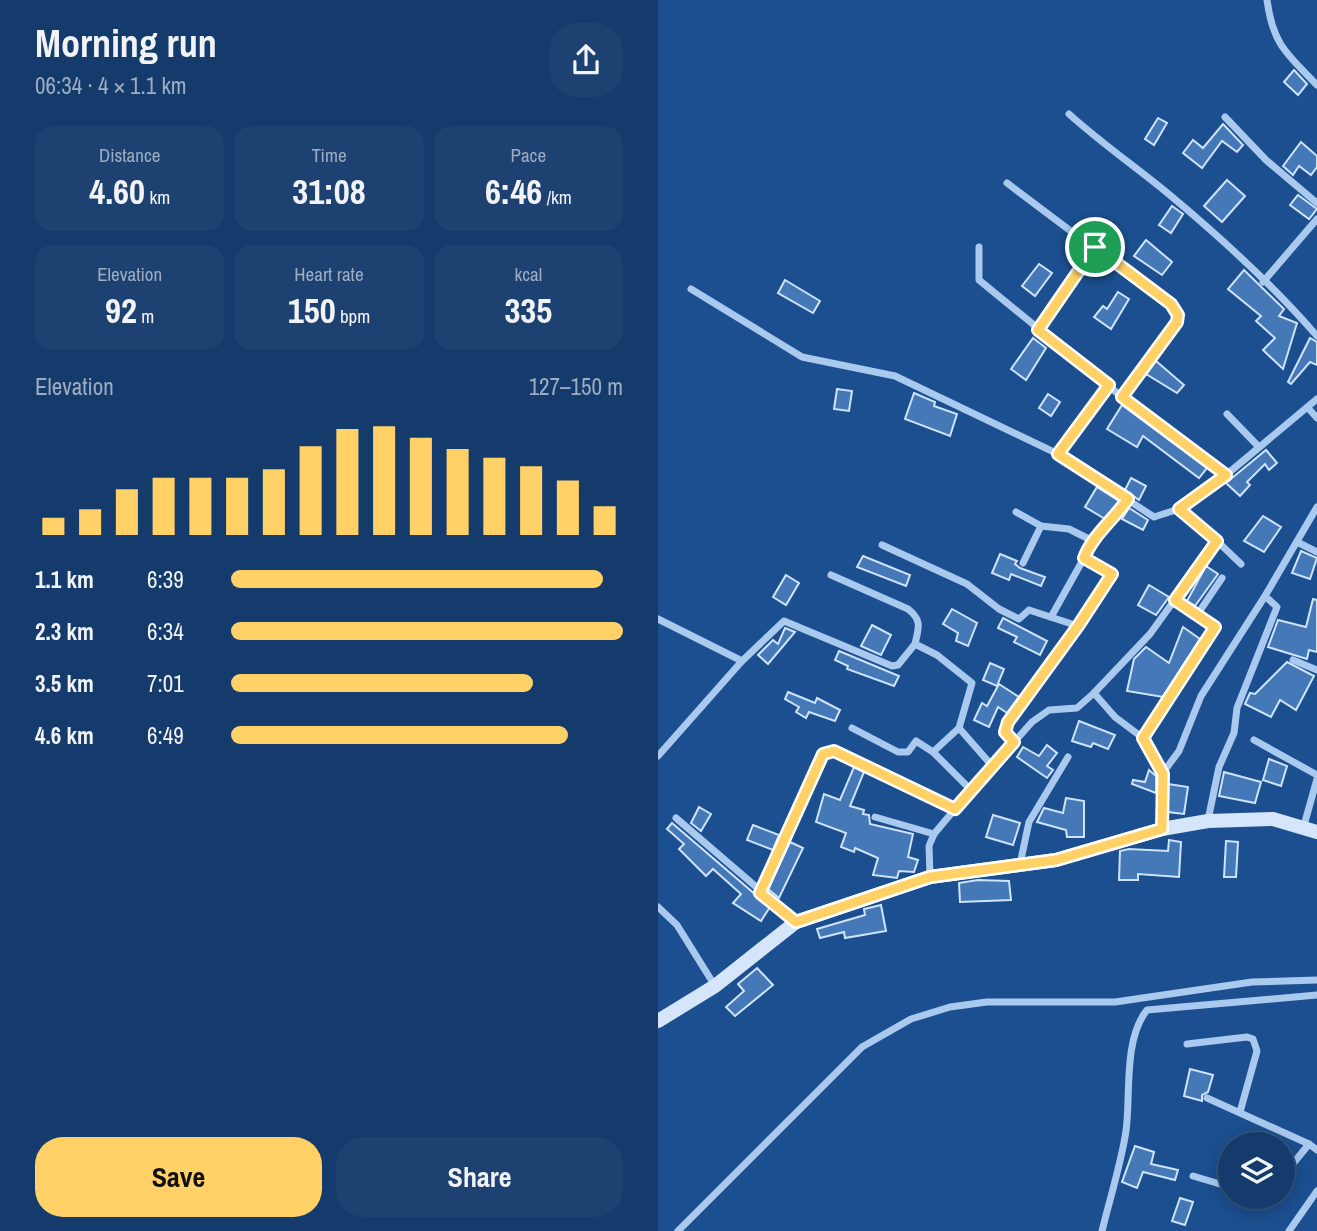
<!DOCTYPE html>
<meta charset="utf-8">
<style>
:root{--surface:#143b6b;--page:#1d4271;--text:#f1f3f6;--muted:#9dadc1;--line:#33557e;--accent:#ffd166}
body{margin:0;font-family:"Archivo Narrow",sans-serif;background:var(--page);color:var(--text);height:100vh;display:flex;flex-direction:column;font-size:26px;white-space:nowrap}
*{box-sizing:border-box;margin:0}
p{font-size:23px;color:var(--muted)}
.icon{flex:none;width:38px;height:38px;fill:none;stroke:currentColor;stroke-width:2;stroke-linecap:round;stroke-linejoin:round}
.map{position:relative;flex:1;overflow:hidden}
.details{display:flex;flex-direction:column;background:var(--surface);width:658px}
.details>*{flex:none}
.tools{position:absolute;left:560px;top:1132px;display:grid;gap:14px}
.tools a{display:grid;place-items:center;width:77px;height:77px;border-radius:50%;background:var(--surface);box-shadow:0 4px 18px #0003,0 0 0 2px var(--line);font-size:35px}
.pin{position:absolute;display:grid;place-items:center;width:60px;height:60px;color:#fff;margin:-30px;border:4px solid #fff;border-radius:50%;box-shadow:0 2px 7px #0007}
.round{display:grid;place-items:center;flex:none;width:74px;height:74px;border-radius:28px;background:var(--page)}
.overview{display:flex;align-items:center;justify-content:space-between;height:119px;padding:0 35px}
h1{font-size:38px;font-weight:700;line-height:52px}
.figures{display:grid;grid-template-columns:repeat(3,1fr);gap:10px;height:119px;padding:7px 35px}
.figures div{display:grid;align-content:center;border-radius:18px;background:var(--page);text-align:center}
.figures b{font-size:35px;font-weight:700}
.figures small{font-size:19px;font-weight:400}
.figures p{font-size:19px}
.chart{height:196px;padding:14px 35px}
.chart p{display:flex;justify-content:space-between}
.chart svg{width:100%;height:126px;margin-top:7px;stroke:var(--accent);stroke-width:6}
.button{display:flex;gap:14px;margin-top:auto;padding:14px 35px}
.button a{flex:1;height:80px;border-radius:28px;background:var(--accent);color:#111;font-size:28px;font-weight:700;line-height:80px;text-align:center}
.button a+a{background:var(--page);color:var(--text)}
ul{padding:0 35px;list-style:none;font-size:23px}
li{display:grid;grid-template-columns:112px 84px 1fr;align-items:center;height:52px}
li i{height:18px;border-radius:9px;background:var(--accent)}
main{display:flex;flex:1;min-height:0}
.map>svg:first-child{display:block}
</style>
<main>
<section class="details">
<div class="overview"><div><h1>Morning run</h1><p>06:34 · 4 × 1.1 km</p></div><a class="round"><svg class="icon" aria-label="share" viewBox="0 0 24 24"><path d="M12 15V3M7 8l5-5 5 5M5 13v7h14v-7"/></svg></a></div>
<div class="figures">
<div><p>Distance</p><b>4.60<small> km</small></b></div>
<div><p>Time</p><b>31:08</b></div>
<div><p>Pace</p><b>6:46<small> /km</small></b></div>
</div>
<div class="figures">
<div><p>Elevation</p><b>92<small> m</small></b></div>
<div><p>Heart rate</p><b>150<small> bpm</small></b></div>
<div><p>kcal</p><b>335</b></div>
</div>
<div class="chart"><p><span>Elevation</span>127–150 m</p>
<svg viewBox="0 0 160 44" preserveAspectRatio="none"><path d="M5 44V38M15 44V35M25 44V28M35 44V24M45 44V24M55 44V24M65 44V21M75 44V13M85 44V7M95 44V6M105 44V10M115 44V14M125 44V17M135 44V20M145 44V25M155 44V34"/></svg>
</div>
<ul>
<li><b>1.1 km</b>6:39<i style="width:95%"></i></li>
<li><b>2.3 km</b>6:34<i style="width:100%"></i></li>
<li><b>3.5 km</b>7:01<i style="width:77%"></i></li>
<li><b>4.6 km</b>6:49<i style="width:86%"></i></li>
</ul>
<div class="button"><a>Save</a><a>Share</a></div>
</section>
<div class="map">
<svg width="659" height="1231" viewBox="0 0 659 1231">
<rect width="100%" height="100%" fill="#1b4f8f"/>
<!-- building -->
<g fill="#4478b7" stroke="#cfe3fa" stroke-width="2">
<polygon points="636,70 649,84 640,95 626,82"/>
<polygon points="500,118 509,123 496,145 487,139"/>
<polygon points="565,124 585,145 579,152 564,141 544,168 525,153 535,140 545,148"/>
<polygon points="643,142 659,156 659,167 653,175 641,166 635,175 625,166"/>
<polygon points="569,180 587,196 564,222 546,206"/>
<polygon points="640,195 659,209 651,219 632,205"/>
<polygon points="514,206 525,214 513,233 501,225"/>
<polygon points="488,240 514,262 504,275 476,256"/>
<polygon points="381,264 394,273 377,296 364,286"/>
<polygon points="586,270 626,309 621,316 639,323 625,369 605,350 617,338 598,321 603,316 570,289"/>
<polygon points="127,280 162,301 155,313 120,293"/>
<polygon points="460,292 471,299 453,329 436,317 445,306 449,309"/>
<polygon points="375,338 388,348 368,380 353,369"/>
<polygon points="652,338 659,342 659,365 652,362 633,384 630,382"/>
<polygon points="498,361 526,385 519,393 488,374"/>
<polygon points="179,389 194,391 191,411 176,409"/>
<polygon points="256,393 277,402 276,406 299,414 292,436 247,419"/>
<polygon points="390,394 402,402 393,416 381,408"/>
<polygon points="464,405 549,468 541,478 485,436 479,447 449,429"/>
<polygon points="608,450 619,463 611,470 607,464 589,482 592,485 582,496 568,483"/>
<polygon points="473,478 488,486 481,500 467,490"/>
<polygon points="439,487 461,501 447,519 427,507"/>
<polygon points="471,508 490,520 485,530 464,519"/>
<polygon points="605,516 623,527 606,552 586,541"/>
<polygon points="643,551 659,558 652,579 634,573"/>
<polygon points="342,554 359,561 357,564 362,568 387,577 383,586 353,574 351,580 334,573"/>
<polygon points="205,556 252,575 248,586 199,567"/>
<polygon points="548,566 560,574 537,606 529,601"/>
<polygon points="128,575 141,583 128,605 115,597"/>
<polygon points="491,585 511,597 498,615 480,605"/>
<polygon points="655,599 659,600 659,652 651,650 649,659 610,647 620,620 648,627"/>
<polygon points="294,609 319,623 310,646 298,641 300,633 285,624"/>
<polygon points="345,618 389,641 382,655 356,642 359,637 340,628"/>
<polygon points="214,625 233,635 223,655 203,646"/>
<polygon points="525,627 542,639 505,697 469,691 476,659 488,647 511,663"/>
<polygon points="127,628 137,632 110,664 100,655 115,640 120,644"/>
<polygon points="181,651 241,676 236,686 189,669 190,666 177,660"/>
<polygon points="629,662 656,676 638,710 622,700 613,717 587,704 592,693 597,694"/>
<polygon points="332,663 346,669 339,686 325,680"/>
<polygon points="341,684 361,697 349,713 340,707 331,727 316,720 324,703 329,706"/>
<polygon points="130,692 157,703 159,698 182,710 177,721 151,712 148,718 138,712 141,707 127,699"/>
<polygon points="421,721 457,735 450,749 435,743 433,747 414,741"/>
<polygon points="389,745 399,753 389,766 395,770 389,778 359,757 365,747 381,756"/>
<polygon points="611,759 629,766 623,786 605,780"/>
<polygon points="196,767 206,772 192,806 206,810 205,814 211,815 212,824 255,834 250,857 260,860 256,872 241,871 239,878 215,875 220,858 197,848 196,852 183,847 188,833 158,822 166,794 182,800"/>
<polygon points="491,770 498,776 498,793 474,784 475,780 487,782"/>
<polygon points="566,772 603,782 597,803 561,796"/>
<polygon points="510,784 530,787 526,814 510,812"/>
<polygon points="408,798 426,801 426,837 409,837 408,830 379,822 386,808 405,813"/>
<polygon points="41,807 53,814 43,831 33,823"/>
<polygon points="335,815 362,823 355,845 328,837"/>
<polygon points="14,823 112,907 103,921 75,903 83,894 55,869 48,876 21,849 26,844 9,829"/>
<polygon points="95,825 121,835 115,850 89,840"/>
<polygon points="511,840 523,842 521,877 480,874 480,880 461,880 462,851 471,849 510,851"/>
<polygon points="568,841 580,842 578,877 566,877"/>
<polygon points="132,842 145,848 121,898 110,889"/>
<polygon points="320,880 351,881 353,900 302,902 301,883"/>
<polygon points="223,905 228,931 187,938 186,932 162,938 159,929 207,915 206,909"/>
<polygon points="99,968 115,985 77,1016 68,1007 86,991 80,984"/>
<polygon points="532,1069 555,1075 550,1092 544,1095 544,1101 526,1096"/>
<polygon points="477,1146 496,1152 493,1164 520,1170 517,1180 485,1172 479,1188 464,1182"/>
<polygon points="522,1198 535,1202 527,1225 514,1221"/>
</g>
<g fill="none" stroke-linecap="round" stroke-linejoin="round">
<!-- street -->
<g stroke="#a9c9ee" stroke-width="7">
<path d="M609 0C615 45 629 54 659 85"/>
<path d="M411 114C442 142 475 165 507 191 560 235 614 284 659 336"/>
<polyline points="567,117 608,160 659,203"/>
<polyline points="349,183 519,311 518,322 464,397"/>
<polyline points="321,247 321,280 464,397 568,475"/>
<polyline points="605,282 659,219"/>
<polyline points="33,289 144,357 237,376 400,454 496,517 521,509 568,475 659,399"/>
<polyline points="380,329 437,247"/>
<polyline points="650,408 659,418"/>
<polyline points="569,414 601,447"/>
<polyline points="400,454 451,385"/>
<polyline points="433,540 456,520 470,499"/>
<polyline points="559,541 583,564"/>
<polyline points="639,542 659,552"/>
<polyline points="224,545 309,584 341,609 361,619 371,610 420,626"/>
<polyline points="365,563 383,526"/>
<path d="M173 575 250 609C264 620 261 627 257 644L279 655 314 683 301 728 336 768"/>
<polyline points="539,615 564,578"/>
<polyline points="393,617 426,558"/>
<polyline points="0,619 84,661"/>
<polyline points="635,660 659,670"/>
<polyline points="436,693 457,717 485,738 504,774"/>
<polyline points="194,728 240,752 250,752 258,741 275,752"/>
<polyline points="301,728 275,752 314,791"/>
<polyline points="485,738 557,627 517,600"/>
<polyline points="596,740 659,775"/>
<polyline points="356,742 347,731 350,722 420,626 454,574 426,558 433,540 411,529 383,526 358,512"/>
<polyline points="0,756 84,661 126,621 234,666 240,665 257,644"/>
<polyline points="217,817 276,834"/>
<polyline points="18,818 138,921"/>
<polyline points="550,820 561,767 576,733 579,708 619,607 607,596 659,507"/>
<polyline points="504,829 504,774 521,751 543,696 607,596"/>
<polyline points="645,829 659,779"/>
<polyline points="362,864 371,822 410,757"/>
<polyline points="272,876 271,846 276,834 297,809 374,722 391,710 419,708 436,693 492,634 559,541 521,509"/>
<polyline points="102,893 165,754 176,751 297,809"/>
<polyline points="0,907 19,925 57,986"/>
<polyline points="529,1044 589,1037 595,1039 599,1051 582,1112"/>
<polyline points="549,1098 651,1144"/>
<polyline points="535,1176 572,1187"/>
<polyline points="625,1176 651,1144 659,1150"/>
<polyline points="20,1231 204,1047 253,1019 292,1007 329,1002 457,1002 594,982 659,980"/>
<path d="M444 1231C452 1198 463 1164 468 1131 473 1095 465 1040 489 1010L659 995"/>
<polyline points="631,1231 659,1191"/>
</g>
<!-- secondary -->
<polyline stroke="#d6e6fa" stroke-width="14" points="0,1021 57,986 138,922 272,877 398,860 504,829 550,821 615,819 659,832"/>
</g>
<g fill="none" stroke-linecap="round" stroke-linejoin="round">
<!-- route casing -->
<g stroke="#fff" stroke-width="14">
<path id="route" d="M437 247 513 304 520 315 519 322 464 397 568 475 521 509 559 541 517 600 557 627 485 738 505 774 504 829 398 860 272 877 138 922 102 893 165 754 176 751 297 809 356 742 347 732 350 722 420 626 454 574 426 558C435 535 455 520 470 499L400 454 451 385 380 330Z"/>
</g>
<!-- route -->
<use href="#route" stroke="#ffd166" stroke-width="9"/>
</g>
</svg>
<div class="tools">
<a><svg class="icon" aria-label="layers" viewBox="0 0 24 24"><path d="M12 4l9 5-9 5-9-5zM3 14l9 5 9-5"/></svg></a>
</div>
<div class="pin" style="left:437px;top:247px;background:#1e9e55"><svg class="icon" aria-label="arrive" viewBox="0 0 24 24"><path d="M6 21V4h12l-3 4 3 4H6"/></svg></div>
</div>
</main>
